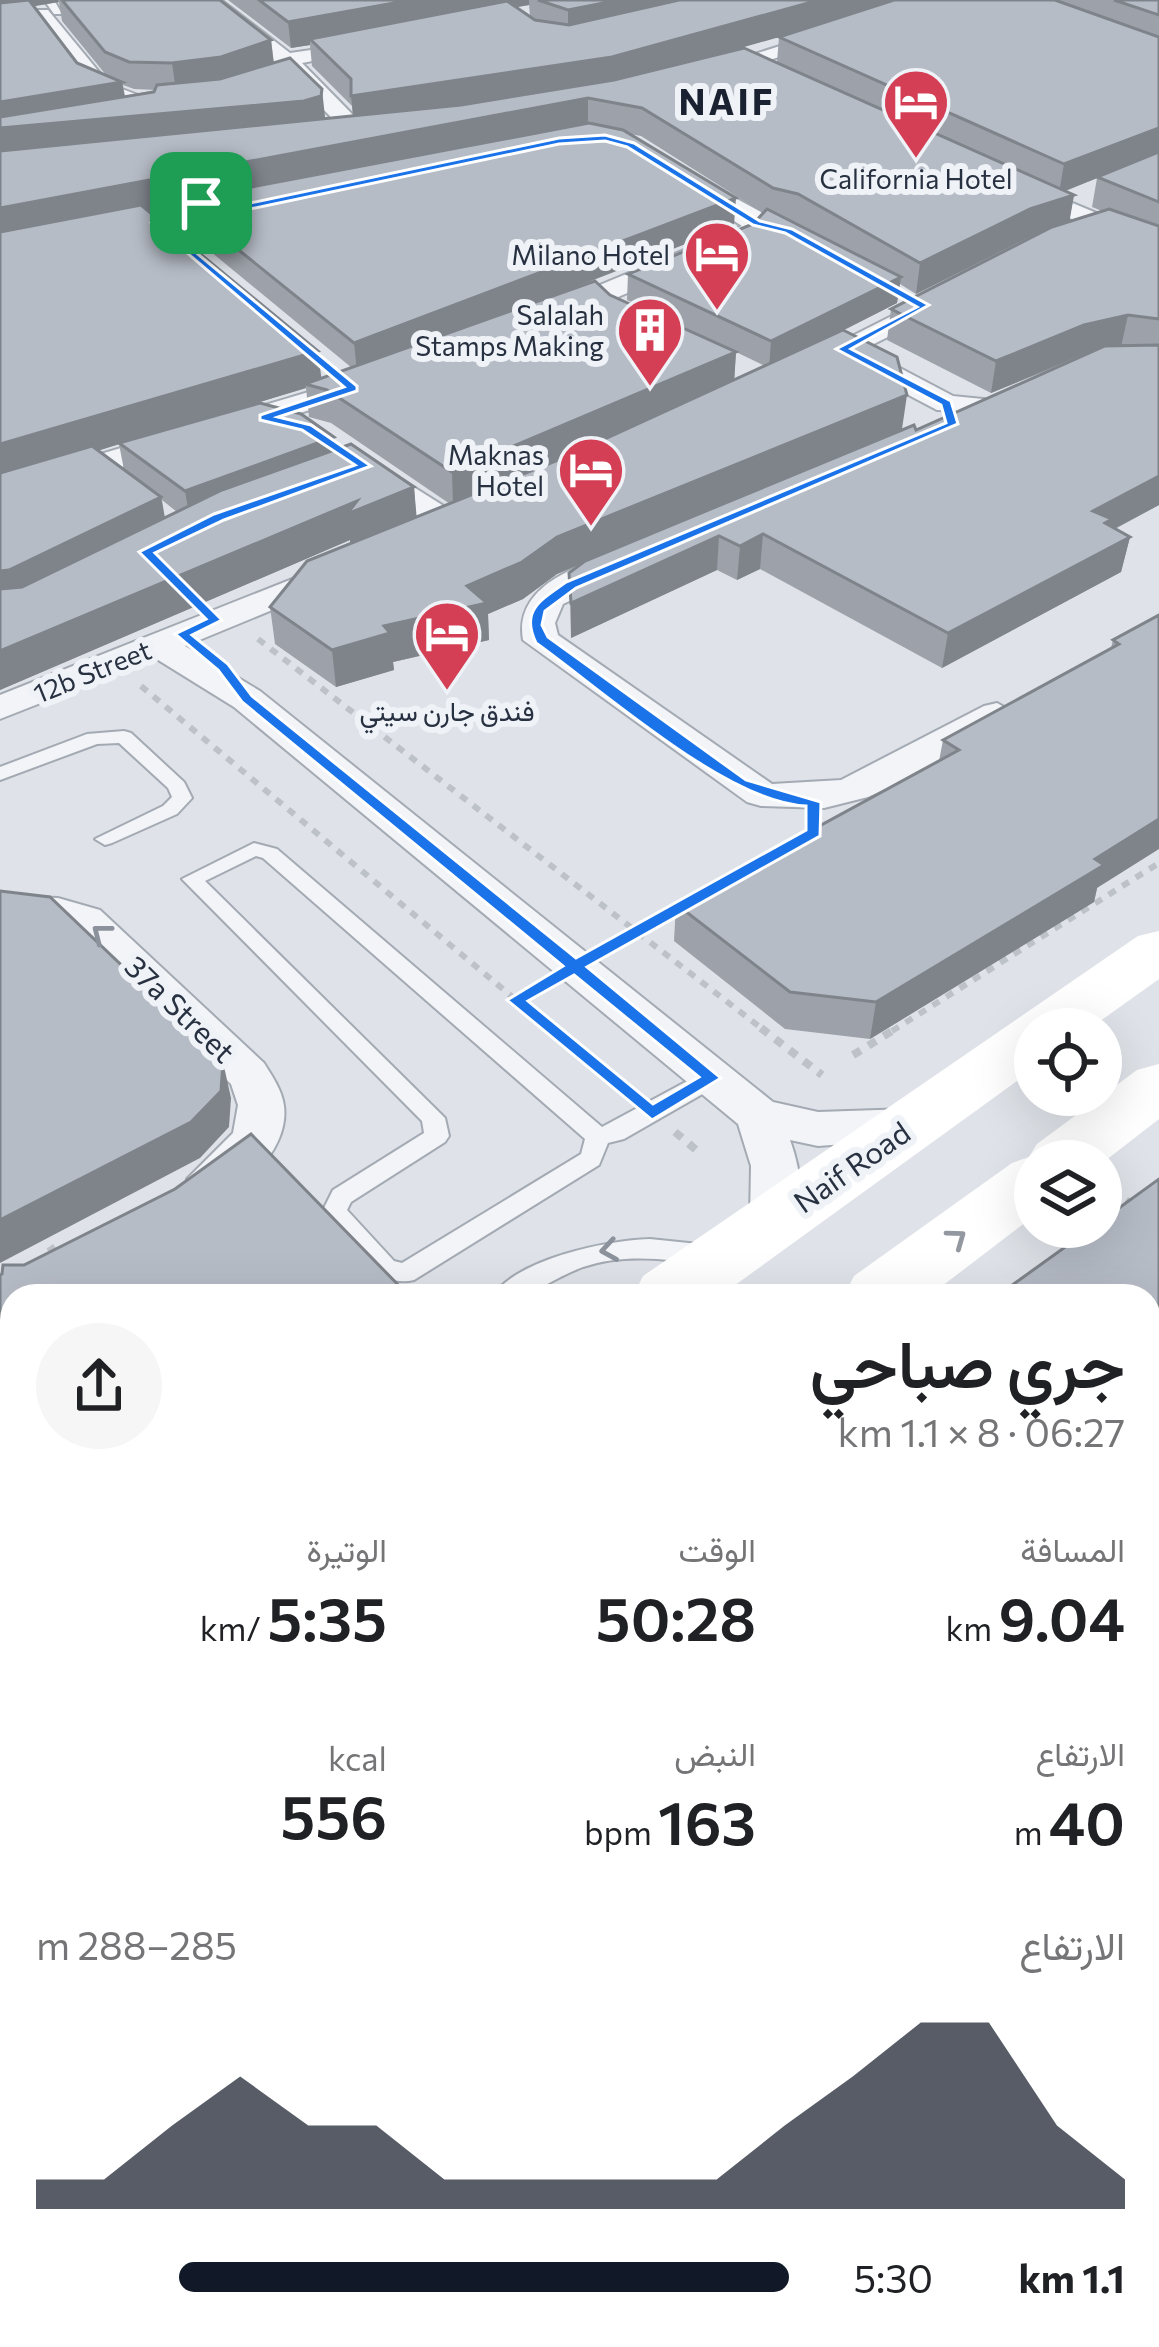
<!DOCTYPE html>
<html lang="ar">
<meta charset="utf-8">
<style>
:root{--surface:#fff;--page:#f6f6f6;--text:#202124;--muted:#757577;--accent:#111827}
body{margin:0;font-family:Commissioner,Vazirmatn,sans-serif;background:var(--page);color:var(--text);direction:rtl;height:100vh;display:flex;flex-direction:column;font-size:45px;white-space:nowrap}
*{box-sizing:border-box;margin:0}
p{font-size:39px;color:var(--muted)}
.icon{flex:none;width:66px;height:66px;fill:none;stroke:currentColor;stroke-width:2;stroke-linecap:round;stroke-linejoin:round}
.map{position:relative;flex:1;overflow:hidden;direction:ltr}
.drawer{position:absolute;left:0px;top:1284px;width:1161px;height:1065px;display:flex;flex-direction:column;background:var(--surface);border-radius:36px 36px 0 0;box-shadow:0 12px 48px #0002;direction:rtl}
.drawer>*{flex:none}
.tools{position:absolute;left:1014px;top:1008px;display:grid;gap:24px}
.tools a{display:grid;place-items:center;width:108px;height:108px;border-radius:50%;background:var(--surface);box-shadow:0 12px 48px #0002;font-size:60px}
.pin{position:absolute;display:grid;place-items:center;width:102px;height:102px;color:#fff;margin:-51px;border-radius:24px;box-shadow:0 6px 18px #0006}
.round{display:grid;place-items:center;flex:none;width:126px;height:126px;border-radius:63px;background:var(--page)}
.overview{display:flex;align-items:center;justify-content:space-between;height:204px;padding:0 36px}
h1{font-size:66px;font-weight:600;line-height:90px}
.metrics{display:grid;grid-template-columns:repeat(3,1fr);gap:18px;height:204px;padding:12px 36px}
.metrics div{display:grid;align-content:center}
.metrics b{font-size:60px;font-weight:600}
.metrics small{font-size:33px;font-weight:400}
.metrics p{font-size:33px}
.chart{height:336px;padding:24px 36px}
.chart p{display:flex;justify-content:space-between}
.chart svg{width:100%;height:216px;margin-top:12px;fill:var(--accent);opacity:.7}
ul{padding:0 36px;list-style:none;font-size:39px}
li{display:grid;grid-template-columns:192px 144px 1fr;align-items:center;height:90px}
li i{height:30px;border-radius:15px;background:var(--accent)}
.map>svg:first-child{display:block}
</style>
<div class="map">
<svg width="1159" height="2347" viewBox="0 0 1159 2347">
<rect width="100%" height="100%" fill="#dfe3e9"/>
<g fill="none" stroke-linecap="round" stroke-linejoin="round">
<!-- service casing -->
<g stroke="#a4aab3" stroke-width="4">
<g id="service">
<polygon points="44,0 54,0 62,14 54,14"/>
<polygon points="124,731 131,733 184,782 192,798 177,814 112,843 105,845 95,839 163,806 172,797 168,788 119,743 97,744 0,780 0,767 87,734"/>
<path d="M254 843 277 849 602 1127 704 1072 712 1070 723 1078 720 1084 624 1139 608 1143 599 1165 414 1280C376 1290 340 1241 322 1212L333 1190 424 1133 422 1121 182 879ZM256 856 263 858 585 1139 581 1154 402 1263 394 1261 347 1210 351 1202 445 1142 449 1136 445 1118 205 881Z"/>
<path d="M650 1239 708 1245 717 1248 720 1255 717 1262 708 1265C667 1259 624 1253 583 1267 544 1282 539 1296 493 1296 517 1259 608 1240 650 1239Z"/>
<polygon points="12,1588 12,1616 0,1621 0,1593"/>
</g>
</g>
<!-- minor casing -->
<g stroke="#a4aab3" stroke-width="4">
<g id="minor">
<polygon points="198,0 221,0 290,53 380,40 380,48 302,63 353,115 345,136 307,145 307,135 327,127 330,116 278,65"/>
<polygon points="924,0 955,0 711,79 692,74"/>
<polygon points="34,10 48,10 109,84 138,95 138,105 93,94 34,18"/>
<polygon points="678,167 761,212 769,229 765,234 562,321 542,321 542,309 742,226 669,179 669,169"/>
<polygon points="1015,179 1159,239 1159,256 1006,191 1003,186"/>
<polygon points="241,201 250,203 250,213 0,259 0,243"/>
<polygon points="947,288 957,290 957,302 864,349 953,396 1003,401 1007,407 1003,413 937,410 842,360 805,376 791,367"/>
<polygon points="369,374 379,377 384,383 379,389 0,504 0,484"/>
<polygon points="364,456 463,518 468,525 463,532 441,532 353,472 348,465 353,458"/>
<path d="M629 551 646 561 641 568 563 604 555 623 558 635 772 784 841 780 984 706 997 703 1016 714 927 770 868 797 824 808 761 806 747 802 523 640C513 583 585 562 629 551Z"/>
<path d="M340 560 352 563 357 570 352 577 185 646 260 691 773 1102 818 1112 908 1109 925 1114 931 1126 925 1138 818 1146 790 1140C800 1168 807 1205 792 1232L775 1238 758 1232 750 1219 751 1166 738 1124 234 707 155 658 0 719V695Z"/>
<path d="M0 896 58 898 100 910 264 1063C272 1076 282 1090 284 1106 290 1150 237 1205 194 1192L187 1179 233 1133 238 1105 231 1084 70 930 0 922Z"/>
<polygon points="1159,1495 1159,1548 1149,1552 1149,1498"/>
<polygon points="1159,1963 1159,2036 1149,2040 1149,1967"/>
<polygon points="73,2337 158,2337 154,2347 69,2347"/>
<polygon points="746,2337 829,2337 825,2347 742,2347"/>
</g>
</g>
<!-- path-far2 -->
<g stroke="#bdc1c8" stroke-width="6" stroke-dasharray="8 8" stroke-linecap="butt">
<polyline points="258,639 765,1031"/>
<polyline points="141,686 553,1031"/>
<polyline points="613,946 683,906"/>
<polyline points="516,1000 542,985"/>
<polyline points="892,1031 1159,863"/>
</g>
<!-- path-far1 -->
<g stroke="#bdc1c8" stroke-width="8" stroke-dasharray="9 9" stroke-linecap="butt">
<polyline points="549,1028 626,1092"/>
<polyline points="761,1028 822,1075"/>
<polyline points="853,1055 897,1028"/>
<polyline points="675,1132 701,1154"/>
<polyline points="1111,1190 1134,1206"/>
<polyline points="1101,1197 1119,1183"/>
<polyline points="39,1232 59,1259"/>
</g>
<!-- path -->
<g stroke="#bdc1c8" stroke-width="10" stroke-dasharray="12 12" stroke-linecap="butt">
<polyline points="0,2036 12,2027"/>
<polyline points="902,2337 910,2347"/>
</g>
<!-- service -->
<use href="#service" fill="#f2f4f7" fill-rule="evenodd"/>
<!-- minor -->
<use href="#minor" fill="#f2f4f7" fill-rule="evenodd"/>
<!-- secondary -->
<g fill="#fff" fill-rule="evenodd">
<polygon points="1159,931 1159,979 1089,1029 1035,1029 1035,1068 720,1296 633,1296 643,1276 1138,936"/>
<polygon points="1159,1064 1159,1119 1101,1164 1035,1161 1035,1215 929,1296 844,1296 854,1276 1012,1163 1029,1157 1037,1144 1137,1070"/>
<polygon points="12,1744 12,1831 0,1836 0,1749"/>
<polygon points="12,1881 12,1975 0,1979 0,1886"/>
</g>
</g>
<!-- wall -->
<g fill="#9da2aa" fill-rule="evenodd">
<path d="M0 0H220L271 40 274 63 325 119 353 116 352 106 312 66 310 45 291 48 228 0H1159V505L1115 529 1130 537 1121 572 942 668 760 569 737 580 717 570 571 638 569 573 583 563 557 574 523 599 488 614 489 640 393 662 394 670 336 687 275 644 270 607 350 543V540L0 690ZM59 2 62 21 106 75 77 63 33 6ZM529 5 530 16 516 7ZM782 36 779 37 777 62 721 53ZM123 85 134 89 155 90 125 96ZM630 134 641 136 763 213 753 224 628 274 627 300 716 343 610 295 545 299 734 225ZM1097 178 1092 207 1102 211 1069 221 1074 195 1066 191ZM179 205 182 228 352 368 321 378 148 211ZM1035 236 891 309 887 340 991 393 1086 355 916 430 902 429 844 330 897 303 900 284 916 294ZM736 352 765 366 734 380ZM306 388 309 417 331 423 450 504 416 517 414 487 336 450 334 437 207 418ZM119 444 124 470 98 451ZM162 500 177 512 165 518Z"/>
<polygon points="1159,615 1094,902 870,1039 785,1029 674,941 676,904 939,761 943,740 1111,648 1113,640"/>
</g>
<!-- shaded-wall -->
<g fill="#7f848b">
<polygon points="0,0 58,0 59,2 0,12"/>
<polygon points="411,0 529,0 529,5 315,44 310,39 310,45 291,48 288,22"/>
<polygon points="619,0 745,0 568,36 568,10"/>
<polygon points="819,0 908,0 612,85 354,124 351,96"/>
<polygon points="271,40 274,67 176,91 172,63"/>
<polygon points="122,82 127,110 322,89 325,117 323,124 0,158 0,102"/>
<polygon points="588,98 588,126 178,201 179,205 0,239 0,208"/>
<polygon points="1159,128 1159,154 1059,193 1064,164"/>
<polygon points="1074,195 1069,224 1025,239 916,294 920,263 1030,209"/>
<polygon points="736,198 734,225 357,372 354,343"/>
<polygon points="901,277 897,303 769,368 771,341"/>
<polygon points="1128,315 1121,347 1077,357 991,393 996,361 1084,325"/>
<polygon points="318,351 322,383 305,384 306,388 0,480 0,444"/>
<polygon points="736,352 734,384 453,506 452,472"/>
<polygon points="907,395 902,429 557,574 523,599 488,614 489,640 393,662 394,670 336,687 332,650 467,586 557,537"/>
<polygon points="334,437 337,466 190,521 185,491"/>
<polygon points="1159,476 1159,505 1108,532 1130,537 1121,572 942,668 948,633 1093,511"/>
<polygon points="414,487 417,521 351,548 350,540 0,690 0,651 357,501"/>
<polygon points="161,497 167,531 0,607 0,571"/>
<polygon points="763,534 760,569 737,580 740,546"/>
<polygon points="719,536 717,570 571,638 571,603"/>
<polygon points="1159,819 1159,849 1097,888 1094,902 870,1039 876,1002"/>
<polygon points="223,1062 231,1098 229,1127 200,1158 0,1263 0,1220"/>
<polygon points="1159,1442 1159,1469 1149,1477 1149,1450"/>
<polygon points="12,1546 12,1586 0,1588 0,1553"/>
<polygon points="1159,1944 1159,1961 1154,1962 1149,1970 1149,1959"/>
<polygon points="12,2295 12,2330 0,2339 0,2304"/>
<polygon points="736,2337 742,2337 738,2346 727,2347"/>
</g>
<!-- building -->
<g fill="#b6bcc6" stroke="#7f848b" stroke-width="3">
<polygon points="29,0 77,63 122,82 0,102 0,3"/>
<polygon points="62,0 220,0 271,40 221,57 172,63 129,62 105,52"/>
<polygon points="259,0 411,0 288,22"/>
<polygon points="538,0 619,0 568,10"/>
<polygon points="679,0 819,0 612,57 351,96 351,79 310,39 507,1 535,20 569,25"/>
<polygon points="894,0 1055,0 1159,37 1159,128 1064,164 779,37"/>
<polygon points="1114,0 1159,0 1159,15"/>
<polygon points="744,48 1074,195 1030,209 920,263 798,194 773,188 642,108 588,98 0,208 0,151 461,105 614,80"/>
<polygon points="290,58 322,89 321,96 304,101 0,128 0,117 154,92 157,85 220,79"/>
<polygon points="589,123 623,130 736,198 354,343 178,201"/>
<polygon points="1159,152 1159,202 1097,177"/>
<polygon points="141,205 318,351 0,444 0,232"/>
<polygon points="767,209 901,277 771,341 628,274 753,224"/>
<polygon points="1109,209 1159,226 1159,319 1128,315 1084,325 996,361 891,309 1052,227"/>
<polygon points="595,281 610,295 736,352 452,472 327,390 305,384"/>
<polygon points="843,330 897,357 907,395 557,537 522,562 467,586 487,603 384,626 390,633 332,650 270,607 307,561 563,458"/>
<polygon points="1159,345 1159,476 1093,511 1112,519 1105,523 1130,537 948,633 763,534 740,546 719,536 571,603 569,573 585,561 914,425 916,430 1105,346"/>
<polygon points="260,403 301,414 334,437 185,491 119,443"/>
<polygon points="351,444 414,487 347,514 357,501 0,651 0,589 22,587 222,490"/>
<polygon points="92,446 161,497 9,570 0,571 0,473"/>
<polygon points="1159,615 1159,819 1095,859 1104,865 876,1002 790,992 676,904 959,750 943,740 1119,644 1113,640"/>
<polygon points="0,891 50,897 223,1062 221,1091 191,1122 0,1220"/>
<polygon points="251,1134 409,1296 12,1296 12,1546 0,1553 0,1275 2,1274 3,1265 24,1265 175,1189"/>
<polygon points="1159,1179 1159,1442 1149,1450 1149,1296 997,1296 1093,1227 1101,1227 1101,1221"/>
<polygon points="1159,1566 1159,1953 1149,1963 1149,1573"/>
<polygon points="12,2033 12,2295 0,2304 0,2041"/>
<polygon points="1159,2152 1159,2347 987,2347 997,2337 1149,2337 1149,2162"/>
<polygon points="223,2337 736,2337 727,2347 211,2347"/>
</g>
<!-- one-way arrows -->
<defs><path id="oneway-chevron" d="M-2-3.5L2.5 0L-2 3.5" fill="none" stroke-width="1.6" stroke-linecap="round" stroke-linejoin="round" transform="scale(3)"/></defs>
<g stroke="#8c929c">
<use href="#oneway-chevron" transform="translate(101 933) rotate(-142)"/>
<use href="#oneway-chevron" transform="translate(609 1250) rotate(171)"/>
</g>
<use stroke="#9398a0" href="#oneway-chevron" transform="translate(957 1238) rotate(-36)"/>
<!-- route -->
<path fill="#1a73e8" stroke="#fff" stroke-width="3" fill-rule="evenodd" d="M605 135 634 143 760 221 792 229 929 305 851 349 951 401 958 424 576 588 545 611 542 625 548 637 746 780 821 802 820 836 587 967 721 1078 652 1120 507 1000 563 966 242 702 218 670 175 634 206 619 139 552 214 514 355 465 302 430 260 420V415L344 387 152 223 183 216 200 194 250 203 559 138ZM605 141 627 147 753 225 785 233 917 307 836 349 941 405 946 423 566 582C541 600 520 610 536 643 602 690 727 803 806 806V830L576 958 252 696 228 664 192 635 222 620 155 553 224 520 371 466 311 425 278 417 357 391V386L164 226 190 221 206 201 250 209 559 144ZM574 975 699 1077 653 1104 528 1001Z"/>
<!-- icons -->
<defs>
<g id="hotel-pin" transform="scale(3.45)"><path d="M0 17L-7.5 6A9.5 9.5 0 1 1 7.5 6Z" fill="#d43f55" stroke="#eff2f6"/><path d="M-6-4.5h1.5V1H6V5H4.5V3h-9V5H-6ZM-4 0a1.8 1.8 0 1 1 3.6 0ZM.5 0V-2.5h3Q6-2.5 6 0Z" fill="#fff"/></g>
<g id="building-pin" transform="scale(3.45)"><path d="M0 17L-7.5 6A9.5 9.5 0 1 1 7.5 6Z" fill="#d43f55" stroke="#eff2f6"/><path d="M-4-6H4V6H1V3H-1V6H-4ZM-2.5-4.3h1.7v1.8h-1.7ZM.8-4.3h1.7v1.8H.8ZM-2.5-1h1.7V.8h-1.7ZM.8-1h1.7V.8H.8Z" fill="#fff"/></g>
</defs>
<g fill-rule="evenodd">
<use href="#hotel-pin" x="916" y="102"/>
<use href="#hotel-pin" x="717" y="254"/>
<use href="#building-pin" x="650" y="330"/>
<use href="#hotel-pin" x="591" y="470"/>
<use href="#hotel-pin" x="447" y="634"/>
</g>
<g text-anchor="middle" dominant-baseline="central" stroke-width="12" stroke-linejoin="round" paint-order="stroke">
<!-- far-poi labels -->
<g font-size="27" fill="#273141" stroke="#eff2f6" text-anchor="end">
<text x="916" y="178" text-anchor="middle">California Hotel</text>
<text x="670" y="254">Milano Hotel</text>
<text x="604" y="314">Salalah<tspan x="604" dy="31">Stamps Making</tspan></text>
<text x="544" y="454">Maknas<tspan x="544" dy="31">Hotel</tspan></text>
<text x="447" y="710" text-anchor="middle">فندق جارن سيتي</text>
</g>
<!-- far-street labels -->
<g font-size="27" fill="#273141" stroke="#eff2f6">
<text transform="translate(92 671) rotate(-22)">12b Street</text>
</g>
<!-- street labels -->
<g font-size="30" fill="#273141" stroke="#eff2f6">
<text transform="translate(181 1008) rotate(44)">37a Street</text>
<text transform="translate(851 1166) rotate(-35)">Naif Road</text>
</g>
<!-- far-district labels -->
<g font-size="36" font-weight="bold" letter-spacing="3" fill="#1a2232" stroke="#eff2f6">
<text x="727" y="100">NAIF</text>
</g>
</g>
</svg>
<div class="tools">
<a><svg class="icon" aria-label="locate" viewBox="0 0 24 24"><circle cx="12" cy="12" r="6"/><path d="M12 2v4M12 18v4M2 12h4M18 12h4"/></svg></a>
<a><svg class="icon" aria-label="layers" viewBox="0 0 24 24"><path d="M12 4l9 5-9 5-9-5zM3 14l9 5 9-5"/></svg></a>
</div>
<div class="pin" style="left:201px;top:203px;background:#1e9e55"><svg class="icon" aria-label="arrive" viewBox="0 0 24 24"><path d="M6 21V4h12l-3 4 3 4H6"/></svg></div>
<section class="drawer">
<div class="overview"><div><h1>جري صباحي</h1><p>06:27 · 8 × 1.1 km</p></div><a class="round"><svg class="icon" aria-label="share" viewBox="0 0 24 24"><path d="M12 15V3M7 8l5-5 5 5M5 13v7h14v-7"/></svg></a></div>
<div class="metrics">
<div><p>المسافة</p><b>9.04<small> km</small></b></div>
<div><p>الوقت</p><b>50:28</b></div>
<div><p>الوتيرة</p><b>5:35<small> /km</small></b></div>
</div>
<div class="metrics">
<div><p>الارتفاع</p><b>40<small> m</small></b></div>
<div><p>النبض</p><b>163<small> bpm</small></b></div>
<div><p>kcal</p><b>556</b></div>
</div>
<div class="chart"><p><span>الارتفاع</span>285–288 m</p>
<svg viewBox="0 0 160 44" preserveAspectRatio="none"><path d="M0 44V38L10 38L20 27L30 17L40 27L50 27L60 38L70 38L80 38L90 38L100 38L110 27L120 17L130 6L140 6L150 27L160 38V44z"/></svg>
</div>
<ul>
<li><b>1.1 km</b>5:30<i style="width:81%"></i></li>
</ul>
</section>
</div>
